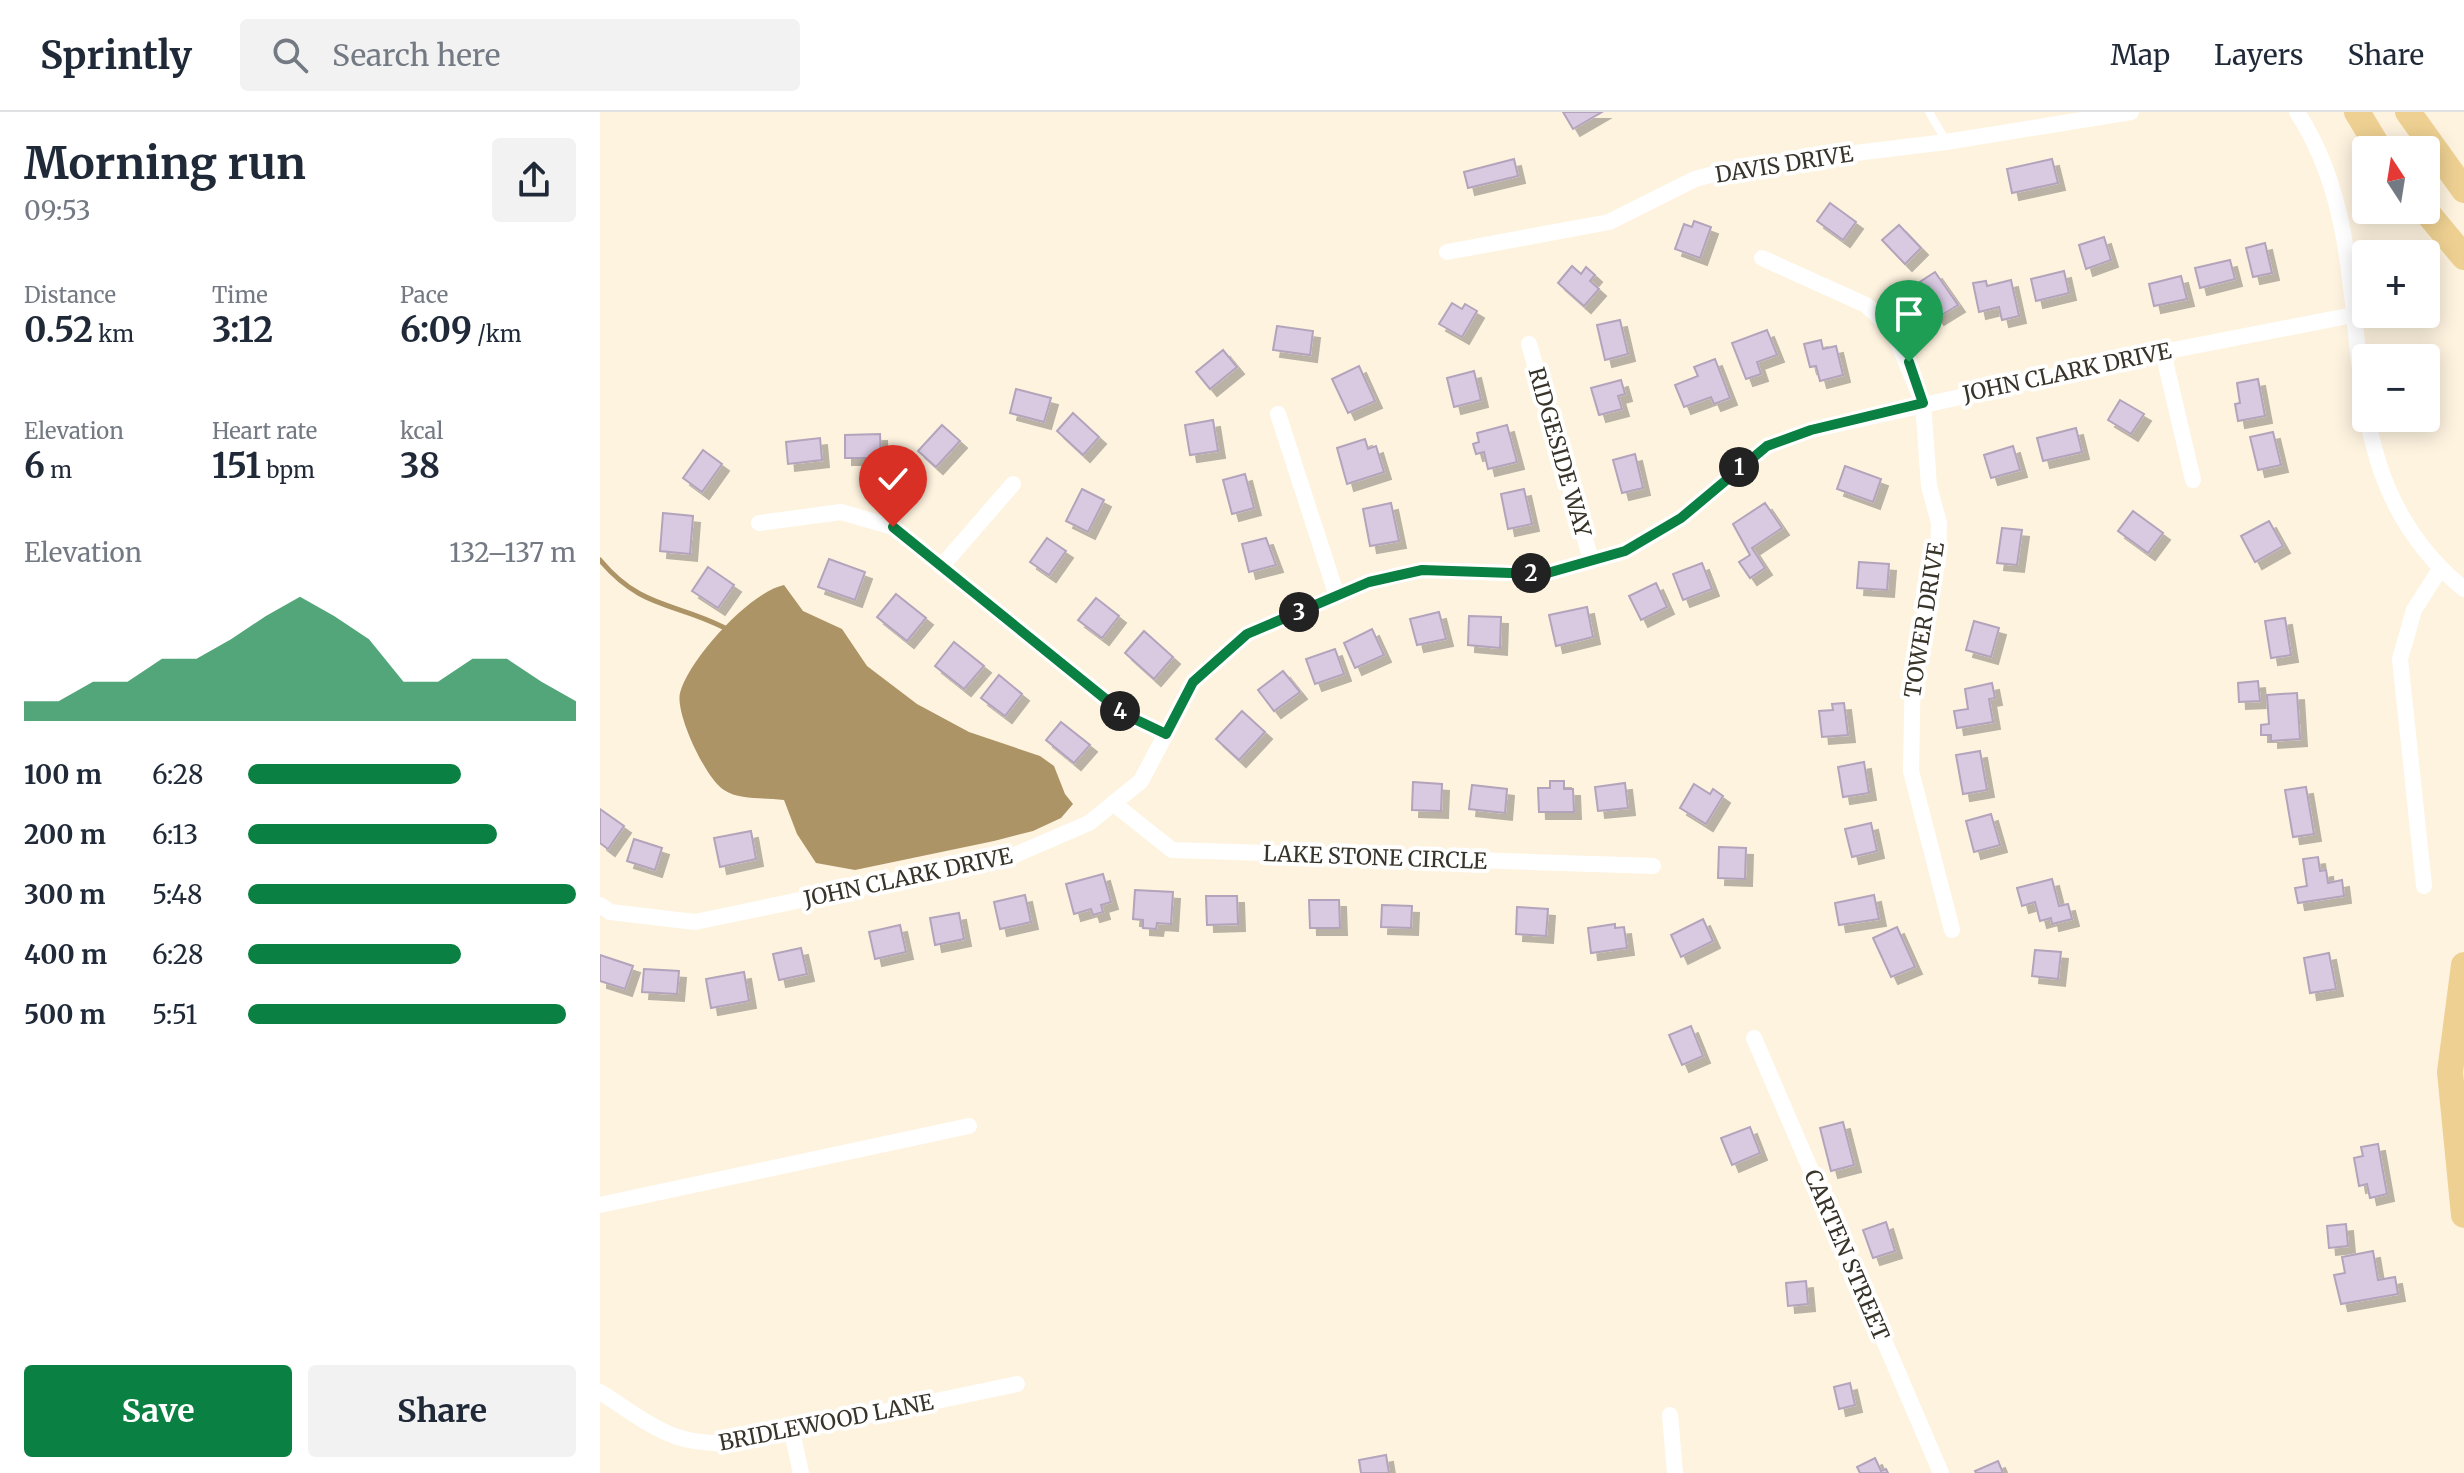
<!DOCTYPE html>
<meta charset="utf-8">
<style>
:root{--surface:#fff;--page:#f2f2f3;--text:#1f2937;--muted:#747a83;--line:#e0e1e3;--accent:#0b8043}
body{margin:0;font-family:Merriweather,serif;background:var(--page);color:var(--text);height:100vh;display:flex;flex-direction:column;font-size:30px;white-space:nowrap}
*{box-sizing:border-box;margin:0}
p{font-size:26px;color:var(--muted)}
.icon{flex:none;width:44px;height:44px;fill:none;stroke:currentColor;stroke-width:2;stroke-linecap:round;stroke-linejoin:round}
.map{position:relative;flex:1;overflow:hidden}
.sheet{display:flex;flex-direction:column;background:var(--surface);width:600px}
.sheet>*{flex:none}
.needle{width:52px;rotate:348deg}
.buttons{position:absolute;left:1752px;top:24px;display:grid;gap:16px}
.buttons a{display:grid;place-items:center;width:88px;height:88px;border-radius:8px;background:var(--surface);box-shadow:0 4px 20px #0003;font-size:40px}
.pin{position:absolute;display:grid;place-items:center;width:68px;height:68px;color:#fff;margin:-82px -34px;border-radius:50% 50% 50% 0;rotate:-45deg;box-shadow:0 0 8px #0007}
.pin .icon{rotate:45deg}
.km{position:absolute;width:40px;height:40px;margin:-20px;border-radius:50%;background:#222;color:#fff;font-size:22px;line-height:40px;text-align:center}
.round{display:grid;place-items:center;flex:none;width:84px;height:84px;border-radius:8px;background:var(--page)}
.head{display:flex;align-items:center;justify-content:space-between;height:136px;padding:0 24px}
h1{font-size:44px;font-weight:700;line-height:60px}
.figures{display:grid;grid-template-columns:repeat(3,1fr);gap:12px;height:136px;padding:8px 24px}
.figures div{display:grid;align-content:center}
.figures b{font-size:34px;font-weight:700}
.figures small{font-size:22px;font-weight:400}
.figures p{font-size:22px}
.chart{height:224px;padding:16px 24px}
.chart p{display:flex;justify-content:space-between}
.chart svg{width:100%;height:144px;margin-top:8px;fill:var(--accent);opacity:.7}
.button{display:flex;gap:16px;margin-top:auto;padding:16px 24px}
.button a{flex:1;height:92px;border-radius:8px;background:var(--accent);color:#fff;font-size:32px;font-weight:700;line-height:92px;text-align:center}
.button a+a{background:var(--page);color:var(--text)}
ul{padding:0 24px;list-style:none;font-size:26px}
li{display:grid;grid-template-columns:128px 96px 1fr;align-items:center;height:60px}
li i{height:20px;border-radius:10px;background:var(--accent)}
header{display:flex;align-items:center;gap:48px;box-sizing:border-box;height:112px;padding:0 40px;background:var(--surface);border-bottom:2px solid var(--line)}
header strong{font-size:38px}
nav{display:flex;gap:44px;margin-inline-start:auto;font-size:28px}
.search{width:560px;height:72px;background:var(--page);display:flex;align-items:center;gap:20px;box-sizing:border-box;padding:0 28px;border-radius:8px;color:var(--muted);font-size:30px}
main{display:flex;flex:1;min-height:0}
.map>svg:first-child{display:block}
</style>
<header>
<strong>Sprintly</strong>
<div class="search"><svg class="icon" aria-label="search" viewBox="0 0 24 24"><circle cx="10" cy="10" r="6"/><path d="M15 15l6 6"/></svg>Search here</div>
<nav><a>Map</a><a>Layers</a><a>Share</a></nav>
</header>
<main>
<section class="sheet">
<div class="head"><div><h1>Morning run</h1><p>09:53</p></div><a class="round"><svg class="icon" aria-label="share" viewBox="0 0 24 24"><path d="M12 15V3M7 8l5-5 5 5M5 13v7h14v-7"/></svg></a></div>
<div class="figures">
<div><p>Distance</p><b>0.52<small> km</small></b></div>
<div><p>Time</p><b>3:12</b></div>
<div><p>Pace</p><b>6:09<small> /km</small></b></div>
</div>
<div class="figures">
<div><p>Elevation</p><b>6<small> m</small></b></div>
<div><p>Heart rate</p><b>151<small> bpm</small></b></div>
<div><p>kcal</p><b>38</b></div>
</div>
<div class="chart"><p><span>Elevation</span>132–137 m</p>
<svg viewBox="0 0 160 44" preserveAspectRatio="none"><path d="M0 44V38L10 38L20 32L30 32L40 25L50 25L60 19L70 12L80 6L90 12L100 19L110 32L120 32L130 25L140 25L150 32L160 38V44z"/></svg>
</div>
<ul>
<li><b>100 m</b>6:28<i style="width:65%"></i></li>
<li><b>200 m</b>6:13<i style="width:76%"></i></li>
<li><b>300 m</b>5:48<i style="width:100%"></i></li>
<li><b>400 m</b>6:28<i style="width:65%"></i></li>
<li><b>500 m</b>5:51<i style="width:97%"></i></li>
</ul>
<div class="button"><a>Save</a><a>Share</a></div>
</section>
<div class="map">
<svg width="1864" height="1361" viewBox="0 0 1864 1361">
<defs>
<filter id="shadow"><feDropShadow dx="7" dy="7" stdDeviation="0" flood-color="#0004"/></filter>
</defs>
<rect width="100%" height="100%" fill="#fef3df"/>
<!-- water -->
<path fill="#ac9466" d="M184 473 203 499 242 517 267 554 317 592 369 620 440 644 454 654 465 682 473 692 461 706 433 719 394 729 255 758 216 751 197 722 184 688C164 685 141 689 124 678 106 667 75 602 80 581 89 547 150 480 184 473Z"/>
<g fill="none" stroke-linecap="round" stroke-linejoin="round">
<!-- stream -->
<path stroke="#ac9466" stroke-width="5" d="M0 448C41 497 74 490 125 516"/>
</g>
<!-- building -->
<g fill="#d9cae2" stroke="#b3a4bc" stroke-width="2" filter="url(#shadow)">
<polygon points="963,0 1002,0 973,17"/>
<polygon points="914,47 918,64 868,76 864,60"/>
<polygon points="1452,47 1458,71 1412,81 1407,57"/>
<polygon points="1230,91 1256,110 1243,128 1217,109"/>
<polygon points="1094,109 1111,115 1100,146 1075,137 1084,112 1092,115"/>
<polygon points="1299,113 1321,136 1305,152 1282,128"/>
<polygon points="1504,125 1511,148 1486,157 1479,133"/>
<polygon points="1665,131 1672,161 1653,165 1646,136"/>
<polygon points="1630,148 1635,167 1600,176 1595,156"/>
<polygon points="972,154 981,162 986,155 995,163 990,169 999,177 984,194 958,171"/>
<polygon points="1464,159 1469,181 1436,189 1431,167"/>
<polygon points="1335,160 1358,193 1337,206 1315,173"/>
<polygon points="1581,164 1587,187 1554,194 1549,172"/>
<polygon points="1411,168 1419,204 1402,208 1399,195 1379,200 1373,171 1386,169 1387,174"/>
<polygon points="852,191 862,197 865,192 877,199 862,225 839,212"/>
<polygon points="1020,208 1028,242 1005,248 997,213"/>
<polygon points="677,214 713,219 710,243 673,238"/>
<polygon points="1167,218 1177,243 1157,250 1161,262 1146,267 1132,231"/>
<polygon points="1221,228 1223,237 1236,234 1243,263 1220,269 1216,254 1210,255 1204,232"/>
<polygon points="623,238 637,255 610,277 596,260"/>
<polygon points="1115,247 1130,286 1114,292 1111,285 1084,295 1075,273 1098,264 1094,255"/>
<polygon points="759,254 775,289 748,301 732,267"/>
<polygon points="874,259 881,288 854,295 847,266"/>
<polygon points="1658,267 1665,304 1638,309 1635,292 1640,291 1637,271"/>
<polygon points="1021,268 1025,282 1018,284 1022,297 999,303 991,276"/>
<polygon points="416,277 451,286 444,310 410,301"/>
<polygon points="1520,288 1544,302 1531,322 1508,308"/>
<polygon points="473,301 499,325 483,343 457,319"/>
<polygon points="613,308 618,339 590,343 585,313"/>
<polygon points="342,313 360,329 336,355 318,339"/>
<polygon points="907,313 917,350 888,357 884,340 876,342 873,332 879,330 877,321"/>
<polygon points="1476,316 1482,340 1443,349 1437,326"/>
<polygon points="1673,320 1681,353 1658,358 1650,325"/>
<polygon points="280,322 281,346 245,346 245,323"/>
<polygon points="220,326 222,348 188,352 186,330"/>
<polygon points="765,327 768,337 776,334 784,360 747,372 737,336"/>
<polygon points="1413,334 1420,358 1391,366 1384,343"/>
<polygon points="103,338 122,352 102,380 83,366"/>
<polygon points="1035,342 1043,376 1022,381 1013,348"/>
<polygon points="1245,354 1281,367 1273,390 1237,377"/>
<polygon points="645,362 654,396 632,402 623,368"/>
<polygon points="482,377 504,388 488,420 466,409"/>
<polygon points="924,377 932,412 908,417 901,382"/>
<polygon points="791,391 799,429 770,434 763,397"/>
<polygon points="1165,391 1182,416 1152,436 1165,456 1150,466 1139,450 1150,443 1133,412"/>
<polygon points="1533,399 1563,421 1548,441 1518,419"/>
<polygon points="63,401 93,404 90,442 60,439"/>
<polygon points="1669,409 1683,434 1655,450 1641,424"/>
<polygon points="1402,416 1422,418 1417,453 1397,451"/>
<polygon points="447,426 466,439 449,463 430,450"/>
<polygon points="666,426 676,453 649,460 642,432"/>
<polygon points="229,447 265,460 255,488 218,475"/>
<polygon points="1259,450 1289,452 1287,478 1257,476"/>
<polygon points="1102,451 1112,477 1083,488 1073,462"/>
<polygon points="108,455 134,473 118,496 92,479"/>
<polygon points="1056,471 1067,495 1041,508 1029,484"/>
<polygon points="296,482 326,506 307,529 277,505"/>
<polygon points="496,486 519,504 502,526 478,508"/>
<polygon points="987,495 993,525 956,534 949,503"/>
<polygon points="839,500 846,527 817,533 810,507"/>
<polygon points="869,504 901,505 900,536 868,533"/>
<polygon points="1685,506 1691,543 1671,546 1665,509"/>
<polygon points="1374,509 1399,516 1391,545 1366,538"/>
<polygon points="772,517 784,543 755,556 744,531"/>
<polygon points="544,519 573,545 554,567 525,541"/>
<polygon points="354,530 384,554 364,577 335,554"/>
<polygon points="735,537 744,562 715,572 706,547"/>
<polygon points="683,559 700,580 674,599 658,578"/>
<polygon points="399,563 422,582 405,604 381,586"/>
<polygon points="1658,569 1660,589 1639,590 1638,571"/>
<polygon points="1392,571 1395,586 1389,587 1393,610 1357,616 1354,599 1368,597 1365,577"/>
<polygon points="1697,581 1700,627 1671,629 1671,623 1661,623 1661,613 1669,612 1667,583"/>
<polygon points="1244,591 1248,623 1222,625 1219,599 1233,598 1232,592"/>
<polygon points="642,599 665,620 639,648 616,627"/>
<polygon points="461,610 490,633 474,651 446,628"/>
<polygon points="1380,639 1387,678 1363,682 1356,643"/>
<polygon points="1264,650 1269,681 1243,685 1238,655"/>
<polygon points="950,669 964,669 964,677 973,677 974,700 939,700 938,676 950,676"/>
<polygon points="813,670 842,672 841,699 812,698"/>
<polygon points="1025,671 1028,696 998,699 995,675"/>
<polygon points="1094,672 1110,682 1113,677 1123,684 1106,712 1080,696"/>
<polygon points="872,673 907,677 905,701 869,697"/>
<polygon points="1706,675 1714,722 1693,725 1685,678"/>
<polygon points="0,697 24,714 8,737 0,731"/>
<polygon points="1391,702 1400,733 1374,740 1366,709"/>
<polygon points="1271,711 1277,739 1252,745 1245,717"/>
<polygon points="151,719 156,747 120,755 114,726"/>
<polygon points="34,727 62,736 55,758 27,749"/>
<polygon points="1119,735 1146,736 1145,767 1118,766"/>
<polygon points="1718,745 1720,759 1726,758 1728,771 1742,768 1744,784 1698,791 1695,776 1707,774 1703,747"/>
<polygon points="503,762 511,790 501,793 503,800 493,803 491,797 474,802 466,772"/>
<polygon points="1452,767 1459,794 1468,792 1472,807 1452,812 1451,806 1440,809 1435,790 1422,794 1417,776"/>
<polygon points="535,778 573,780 571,812 557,811 556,817 543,816 543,808 533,807"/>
<polygon points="425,783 431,810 400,817 394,790"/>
<polygon points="1274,783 1279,807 1239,813 1235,791"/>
<polygon points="606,784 637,784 638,812 607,813"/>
<polygon points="709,788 739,788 740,816 710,816"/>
<polygon points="782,793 812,794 811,816 781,815"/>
<polygon points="917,795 948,797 946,824 916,822"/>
<polygon points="359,801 364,827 335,833 330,806"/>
<polygon points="1103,807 1113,829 1081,845 1071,823"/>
<polygon points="1015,812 1015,816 1024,815 1027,836 991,841 988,816"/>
<polygon points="300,813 306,840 275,847 269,820"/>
<polygon points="1297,815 1315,855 1291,865 1273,826"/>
<polygon points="201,836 207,862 179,868 173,842"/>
<polygon points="1435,838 1461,840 1458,867 1432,864"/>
<polygon points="1729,841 1736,877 1710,881 1704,846"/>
<polygon points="0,843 33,854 25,877 0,869"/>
<polygon points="44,857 79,859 77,882 42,880"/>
<polygon points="144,860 149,889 111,896 106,867"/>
<polygon points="1091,914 1103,944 1082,953 1069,923"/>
<polygon points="1243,1010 1254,1053 1231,1059 1220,1016"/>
<polygon points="1150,1015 1160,1041 1132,1053 1121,1026"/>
<polygon points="1778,1032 1787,1082 1770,1086 1767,1072 1759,1074 1754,1046 1763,1044 1761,1035"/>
<polygon points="1286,1110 1295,1139 1273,1146 1263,1118"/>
<polygon points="1746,1112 1748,1134 1729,1136 1727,1114"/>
<polygon points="1773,1139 1778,1168 1795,1165 1798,1182 1741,1192 1734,1163 1745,1161 1742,1145"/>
<polygon points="1206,1169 1208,1192 1188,1194 1186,1171"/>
<polygon points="1250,1271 1255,1293 1239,1297 1234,1275"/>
<polygon points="786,1343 789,1361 761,1361 759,1348"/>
<polygon points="1275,1346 1281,1359 1286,1357 1288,1361 1260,1361 1257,1355"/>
<polygon points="1398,1349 1403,1361 1376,1361 1375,1359"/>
</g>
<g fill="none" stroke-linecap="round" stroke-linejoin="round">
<!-- lane -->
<polyline stroke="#fff" stroke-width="8" points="1329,0 1346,29"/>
<!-- street -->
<g stroke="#fff" stroke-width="16">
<path d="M1697 0C1797 153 1706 349 1864 477"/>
<polyline points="847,140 1009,110 1095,67 1140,55 1346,30 1531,0"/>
<polyline points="1162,146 1266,193 1292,217 1323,291 1329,374 1339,411 1338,449 1313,550 1311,659 1352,818"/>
<polyline points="929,232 991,448"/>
<polyline points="1563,240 1593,368"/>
<polyline points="678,302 737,484"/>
<polyline points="159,411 241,400 293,415 524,602 566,622"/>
<polyline points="341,455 413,372"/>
<polyline points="513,691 572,738 1053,754"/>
<polyline points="1824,774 1800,547 1814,498 1840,457"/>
<polyline points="0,793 10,800 95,810 415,743 489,711 541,669 593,570 647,522 769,470 822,458 944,462 1025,439 1081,406 1167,334 1211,318 1563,240 1753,203"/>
<polyline points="1154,926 1341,1361"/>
<polyline points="0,1093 369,1014"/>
<path d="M0 1280C54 1314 74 1337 141 1330L417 1272"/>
<polyline points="1070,1303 1075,1361"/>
<polyline points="192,1320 201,1361"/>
</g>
<!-- primary -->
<g stroke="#eed192" stroke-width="26">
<polyline points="1757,0 1780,38"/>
<polyline points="1808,0 1864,78"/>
<polyline points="1825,98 1864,145"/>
<polyline points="1864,853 1850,960 1864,1103"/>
</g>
</g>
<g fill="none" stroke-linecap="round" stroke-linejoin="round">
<!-- route casing -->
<g stroke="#fff" stroke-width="16">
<polyline id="route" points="293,415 524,602 566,622 593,570 647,522 769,470 822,458 944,462 1025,439 1081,406 1167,334 1211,318 1323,291 1309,250"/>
</g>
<!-- route -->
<use href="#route" stroke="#0b8043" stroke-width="10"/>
</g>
<g text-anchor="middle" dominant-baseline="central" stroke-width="8" stroke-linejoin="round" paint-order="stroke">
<!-- street labels -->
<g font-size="22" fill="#39342a" stroke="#fff">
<text transform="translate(1184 52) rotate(-9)">DAVIS DRIVE</text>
<text transform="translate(1467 260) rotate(-12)">JOHN CLARK DRIVE</text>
<text transform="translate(960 340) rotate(74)">RIDGESIDE WAY</text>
<text transform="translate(1324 508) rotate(-81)">TOWER DRIVE</text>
<text transform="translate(775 745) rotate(2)">LAKE STONE CIRCLE</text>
<text transform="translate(308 765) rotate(-12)">JOHN CLARK DRIVE</text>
<text transform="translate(1247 1143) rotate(67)">CARTEN STREET</text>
<text transform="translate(226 1310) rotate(-11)">BRIDLEWOOD LANE</text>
</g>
</g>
</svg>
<div class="buttons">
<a><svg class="needle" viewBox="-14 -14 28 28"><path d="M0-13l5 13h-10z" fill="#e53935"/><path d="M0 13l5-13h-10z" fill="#747a83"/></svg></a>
<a>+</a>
<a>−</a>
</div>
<div class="pin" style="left:1309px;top:250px;background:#1e9e55"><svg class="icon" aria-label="arrive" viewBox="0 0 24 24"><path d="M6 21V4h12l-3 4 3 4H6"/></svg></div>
<div class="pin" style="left:293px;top:415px;background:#d93025"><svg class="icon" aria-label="check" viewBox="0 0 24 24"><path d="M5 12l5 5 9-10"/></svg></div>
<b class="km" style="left:1139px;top:355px">1</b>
<b class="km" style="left:931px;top:461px">2</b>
<b class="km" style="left:699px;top:500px">3</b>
<b class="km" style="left:520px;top:599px">4</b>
</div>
</main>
